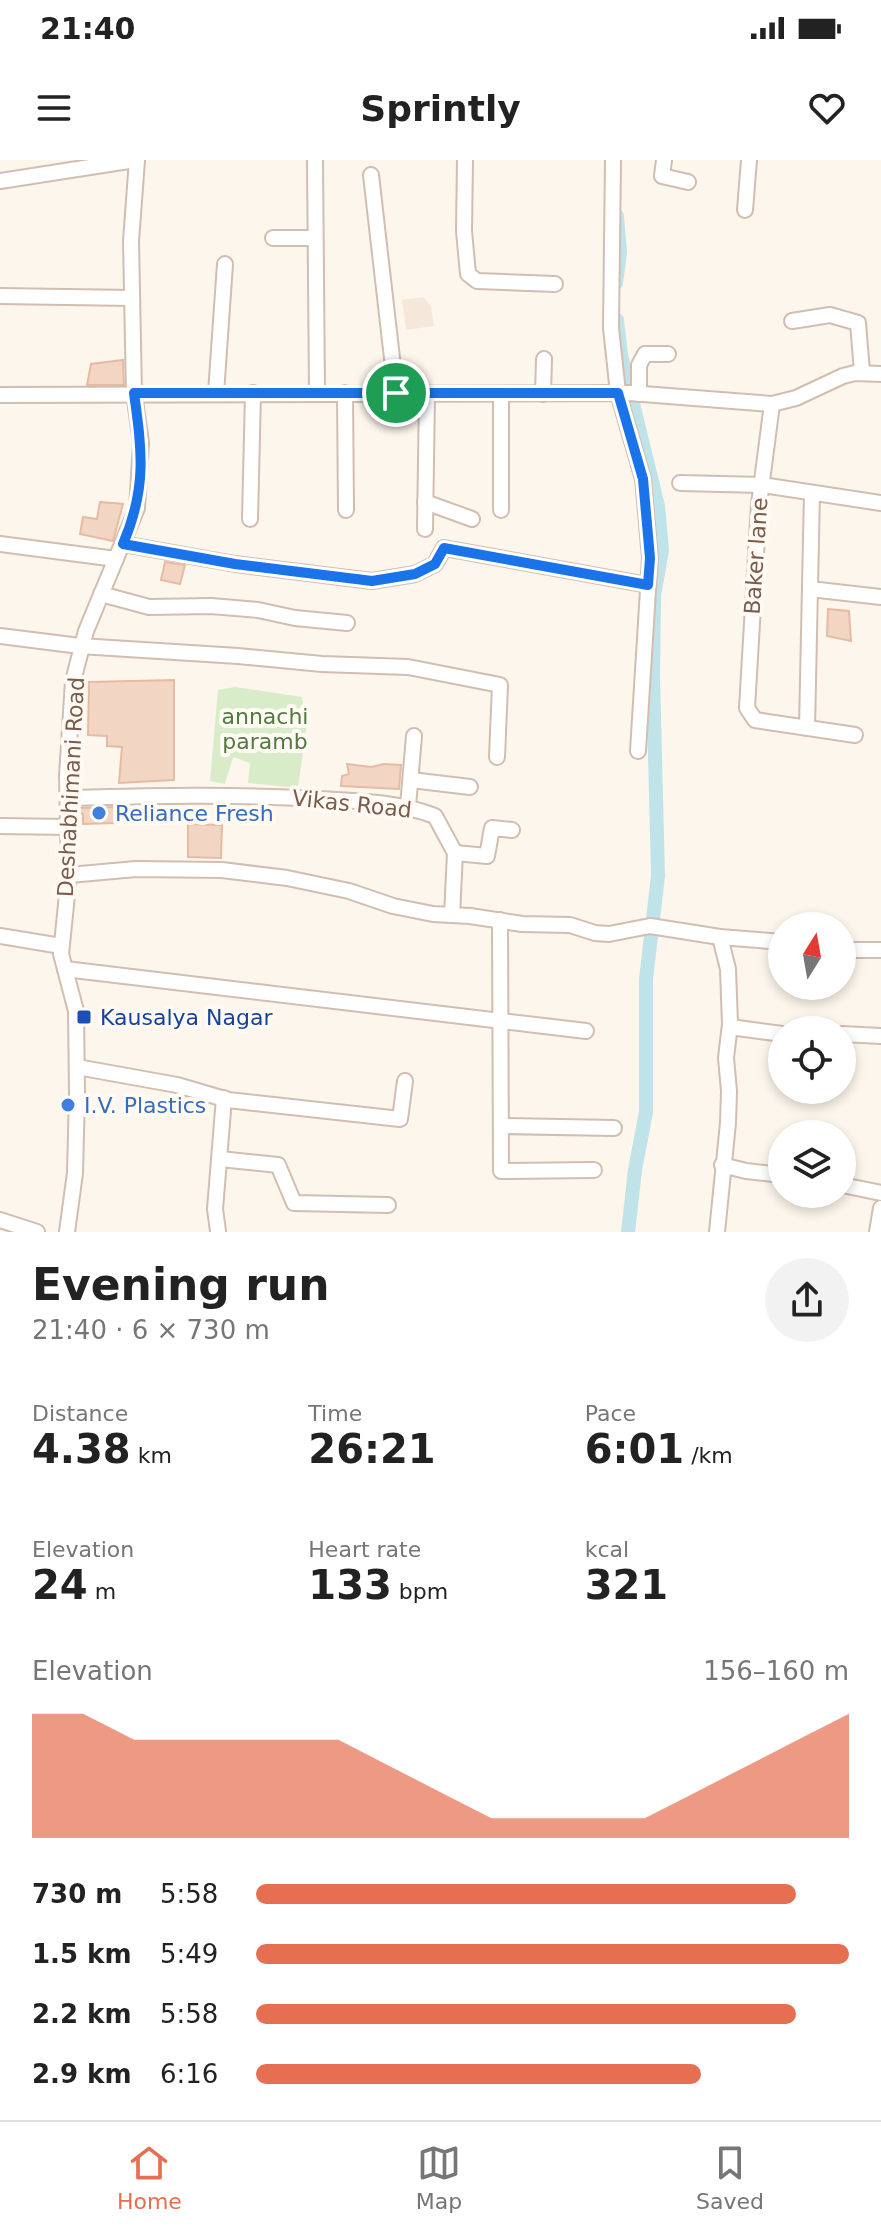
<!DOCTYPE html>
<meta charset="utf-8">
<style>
:root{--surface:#fff;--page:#f2f2f2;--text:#222;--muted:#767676;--line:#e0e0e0;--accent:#e76f51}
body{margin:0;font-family:"DejaVu Sans",sans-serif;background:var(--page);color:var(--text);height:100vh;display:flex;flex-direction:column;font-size:30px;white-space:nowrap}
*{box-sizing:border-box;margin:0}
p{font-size:26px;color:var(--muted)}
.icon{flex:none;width:44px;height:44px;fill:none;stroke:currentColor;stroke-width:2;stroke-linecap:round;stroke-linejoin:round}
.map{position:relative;height:1072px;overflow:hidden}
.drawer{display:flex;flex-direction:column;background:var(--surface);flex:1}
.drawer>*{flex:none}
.needle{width:52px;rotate:11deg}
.buttons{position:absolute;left:768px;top:752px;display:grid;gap:16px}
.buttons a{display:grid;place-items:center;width:88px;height:88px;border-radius:50%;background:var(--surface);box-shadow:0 4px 12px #0003;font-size:40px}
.pin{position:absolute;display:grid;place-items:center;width:68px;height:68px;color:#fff;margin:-34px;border:4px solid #fff;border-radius:50%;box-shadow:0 2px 8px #0007}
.round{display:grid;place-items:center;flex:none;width:84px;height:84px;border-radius:42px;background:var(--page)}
.headline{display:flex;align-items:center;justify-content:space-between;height:136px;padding:0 32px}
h1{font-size:44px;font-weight:800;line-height:60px}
.figures{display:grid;grid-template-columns:repeat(3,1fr);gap:12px;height:136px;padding:8px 32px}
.figures div{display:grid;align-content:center}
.figures b{font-size:40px;font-weight:800}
.figures small{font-size:22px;font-weight:400}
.figures p{font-size:22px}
.chart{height:224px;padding:16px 32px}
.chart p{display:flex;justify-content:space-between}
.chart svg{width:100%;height:144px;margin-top:8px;fill:var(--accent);opacity:.7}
ul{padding:0 32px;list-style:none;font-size:26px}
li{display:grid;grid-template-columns:128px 96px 1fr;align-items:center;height:60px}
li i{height:20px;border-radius:10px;background:var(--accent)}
.status{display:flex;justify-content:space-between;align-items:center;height:56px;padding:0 40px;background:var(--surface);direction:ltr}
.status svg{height:22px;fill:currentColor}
header{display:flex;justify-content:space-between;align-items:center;height:104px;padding:0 32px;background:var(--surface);font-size:36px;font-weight:800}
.tab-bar{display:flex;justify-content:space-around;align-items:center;height:112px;border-top:2px solid var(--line);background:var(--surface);font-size:22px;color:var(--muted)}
.tab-bar a{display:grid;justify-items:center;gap:4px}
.tab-bar .on{color:var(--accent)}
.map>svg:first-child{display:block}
</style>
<div class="status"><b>21:40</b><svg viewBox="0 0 49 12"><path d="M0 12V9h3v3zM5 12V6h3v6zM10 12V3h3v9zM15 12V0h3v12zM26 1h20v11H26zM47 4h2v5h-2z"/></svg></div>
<header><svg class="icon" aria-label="menu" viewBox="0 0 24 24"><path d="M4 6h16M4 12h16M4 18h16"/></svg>Sprintly<svg class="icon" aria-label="heart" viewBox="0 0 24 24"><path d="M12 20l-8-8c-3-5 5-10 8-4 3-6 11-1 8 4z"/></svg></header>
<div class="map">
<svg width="881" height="1072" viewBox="0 0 881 1072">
<rect width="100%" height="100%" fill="#fdf6ec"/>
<!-- residential -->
<polygon fill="#f5e8da" points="423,137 431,146 434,166 406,170 402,140"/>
<!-- green -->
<polygon fill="#d8ecc9" points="235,527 302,537 306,569 298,628 248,623 250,603 233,597 225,624 210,621 218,530"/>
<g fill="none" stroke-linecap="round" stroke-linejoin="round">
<!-- canal -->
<g stroke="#bfe3e8" stroke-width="14">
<polyline points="616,123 620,93 617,56"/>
<polyline points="617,160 621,195 658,346 662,390 654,436 653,515 658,716 646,819 646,952 635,1010 628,1072"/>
</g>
</g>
<!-- building -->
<g fill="#f3d5c3" stroke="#e6bba3" stroke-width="2">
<polygon points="123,200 124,225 87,225 91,204"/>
<polygon points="100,342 123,344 113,381 80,374 83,357 97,359"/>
<polygon points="165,402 185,405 180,424 161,420"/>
<polygon points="828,449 849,451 851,481 827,476"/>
<polygon points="174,520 174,620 119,623 122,587 107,586 107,576 88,575 89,522"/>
<polygon points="347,604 371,607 384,604 401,605 399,629 341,626 342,616 349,614"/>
<polygon points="116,647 116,663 83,664 83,654 79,653 79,648"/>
<polygon points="188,664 222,665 221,698 188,697"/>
</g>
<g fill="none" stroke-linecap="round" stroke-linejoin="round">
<!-- minor casing -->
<g stroke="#d1beb0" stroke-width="18">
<g id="minor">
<polyline points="315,0 317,233"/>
<polyline points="465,0 464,71 468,114 477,121 555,124"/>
<polyline points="613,0 611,168 618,233 643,319 650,398 638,591"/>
<polyline points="664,0 662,16 688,22"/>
<polyline points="371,15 396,233"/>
<polyline points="0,21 135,0"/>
<polyline points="745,50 749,0"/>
<polyline points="273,78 315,78"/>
<polyline points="0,136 132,138"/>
<polyline points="792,161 830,155 858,163 862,212"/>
<polyline points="216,233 225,104"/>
<polyline points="345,233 346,350"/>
<polyline points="543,234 544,199"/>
<polyline points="639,234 639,205 645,194 668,194"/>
<polyline points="0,235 630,233 772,244 796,238 843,216 855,213 881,214"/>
<polyline points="772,244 759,344 747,548 755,560 855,575"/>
<polyline points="680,323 762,325 881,343"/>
<polyline points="425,342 472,359"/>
<polyline points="501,350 501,235"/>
<polyline points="250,359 253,233"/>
<polyline points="425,369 427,234"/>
<polyline points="0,384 116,399"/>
<polyline points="123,384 235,404 372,421 415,414 435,404 444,388 648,425"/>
<polyline points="810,429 881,437"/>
<polyline points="101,434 149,447 211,446 258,450 295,458 347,463"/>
<polyline points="0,476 80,486 238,496 322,504 408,507 500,525 497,597"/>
<polyline points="807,568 812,333"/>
<polyline points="411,620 470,627"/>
<path d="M69 638C153 636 236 634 320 639 360 641 398 642 435 656L455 693 452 755"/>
<polyline points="408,646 414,576"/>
<polyline points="0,666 69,667"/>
<polyline points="455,693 487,696 492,668 512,670"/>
<polyline points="69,715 136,709 222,710 287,718 349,731 393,746 433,754 470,756 522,764 570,765 595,773 609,774 650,766 720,777"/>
<polyline points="500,760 501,1011 594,1010"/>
<polyline points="0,776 61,786"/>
<polyline points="842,790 881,790"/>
<polyline points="65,809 586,871"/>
<polyline points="730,867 782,874"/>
<polyline points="842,874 881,876"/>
<polyline points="77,907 177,925 228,940 400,959 405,921"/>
<polyline points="501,966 614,968"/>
<polyline points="220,999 278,1005 294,1043 388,1045"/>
<polyline points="722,1005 746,1011 782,1015"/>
<polyline points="842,1025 881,1033"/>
<polyline points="0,1060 37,1072"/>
<polyline points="218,1071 215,1049 224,938"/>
<polyline points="67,1072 75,1013 77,934 76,851 61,794 69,715 67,616 73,521 86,471 137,348 141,283 134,233 131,81 137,0"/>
<polyline points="717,1072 728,963 729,931 726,898 730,864 728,809 720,777 782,782"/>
<polyline points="877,1072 881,1048"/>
</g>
</g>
<!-- minor -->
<use href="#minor" stroke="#fff" stroke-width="14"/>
</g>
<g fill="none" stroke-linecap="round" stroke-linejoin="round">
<!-- route casing -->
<g stroke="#fff" stroke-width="16">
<path id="route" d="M134 233H618L643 319 650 398 648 425 444 388 435 404 415 414 372 421 235 404 123 384C147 328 142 291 134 233Z"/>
</g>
<!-- route -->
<use href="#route" stroke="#1a73e8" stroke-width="10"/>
</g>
<!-- markers -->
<g fill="#3f7fe0" stroke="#fffaf3" stroke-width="3">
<circle cx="99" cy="653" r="8"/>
<circle cx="68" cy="945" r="8"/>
</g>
<rect fill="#1a4fb4" stroke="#fffaf3" stroke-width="3" x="76" y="849" width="16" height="16" rx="4"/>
<g text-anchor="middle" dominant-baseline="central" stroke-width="8" stroke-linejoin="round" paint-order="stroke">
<!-- street labels -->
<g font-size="22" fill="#7a5c4d" stroke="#fffaf3">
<text transform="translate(756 396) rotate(-86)">Baker lane</text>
<text transform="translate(71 627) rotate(-87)">Deshabhimani Road</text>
<text transform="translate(352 644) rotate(6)">Vikas Road</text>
</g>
<!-- park labels -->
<g font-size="22" fill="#537a41" stroke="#fffaf3">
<text x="265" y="556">annachi<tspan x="265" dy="25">paramb</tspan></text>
</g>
<!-- shop labels -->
<g font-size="22" fill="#366cbe" stroke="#fffaf3" text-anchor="start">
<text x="115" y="653">Reliance Fresh</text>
<text x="84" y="945">I.V. Plastics</text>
</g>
<!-- transit labels -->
<g font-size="22" fill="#164399" stroke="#fffaf3" text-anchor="start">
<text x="100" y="857">Kausalya Nagar</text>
</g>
</g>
</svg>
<div class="buttons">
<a><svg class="needle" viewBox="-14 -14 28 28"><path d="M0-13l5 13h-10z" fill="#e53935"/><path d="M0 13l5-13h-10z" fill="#767676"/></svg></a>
<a><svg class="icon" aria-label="locate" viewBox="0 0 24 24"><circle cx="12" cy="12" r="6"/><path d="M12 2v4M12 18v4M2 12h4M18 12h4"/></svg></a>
<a><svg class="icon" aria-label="layers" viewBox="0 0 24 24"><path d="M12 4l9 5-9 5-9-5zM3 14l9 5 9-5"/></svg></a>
</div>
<div class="pin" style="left:396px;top:233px;background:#1e9e55"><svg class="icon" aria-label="arrive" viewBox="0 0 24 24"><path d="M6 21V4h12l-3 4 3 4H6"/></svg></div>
</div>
<section class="drawer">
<div class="headline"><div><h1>Evening run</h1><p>21:40 · 6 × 730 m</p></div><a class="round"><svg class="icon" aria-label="share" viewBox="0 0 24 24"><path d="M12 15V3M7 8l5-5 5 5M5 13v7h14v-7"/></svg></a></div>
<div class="figures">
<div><p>Distance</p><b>4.38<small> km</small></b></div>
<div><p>Time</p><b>26:21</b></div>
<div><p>Pace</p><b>6:01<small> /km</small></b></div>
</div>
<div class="figures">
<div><p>Elevation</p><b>24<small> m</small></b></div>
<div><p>Heart rate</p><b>133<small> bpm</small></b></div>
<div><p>kcal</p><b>321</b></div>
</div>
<div class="chart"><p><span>Elevation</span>156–160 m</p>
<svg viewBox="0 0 160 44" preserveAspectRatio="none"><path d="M0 44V6L10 6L20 14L30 14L40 14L50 14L60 14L70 22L80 30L90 38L100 38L110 38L120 38L130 30L140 22L150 14L160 6V44z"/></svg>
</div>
<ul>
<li><b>730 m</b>5:58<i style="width:91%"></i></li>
<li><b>1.5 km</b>5:49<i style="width:100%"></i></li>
<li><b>2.2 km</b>5:58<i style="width:91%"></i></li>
<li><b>2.9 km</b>6:16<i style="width:75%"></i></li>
</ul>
</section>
<nav class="tab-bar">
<a class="on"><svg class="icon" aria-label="home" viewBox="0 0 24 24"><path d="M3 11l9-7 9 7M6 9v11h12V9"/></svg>Home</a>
<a><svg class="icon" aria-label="map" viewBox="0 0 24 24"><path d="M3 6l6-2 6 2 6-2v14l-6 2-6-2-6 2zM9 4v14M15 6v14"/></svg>Map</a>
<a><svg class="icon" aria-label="saved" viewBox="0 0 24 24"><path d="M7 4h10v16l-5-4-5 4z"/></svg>Saved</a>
</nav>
